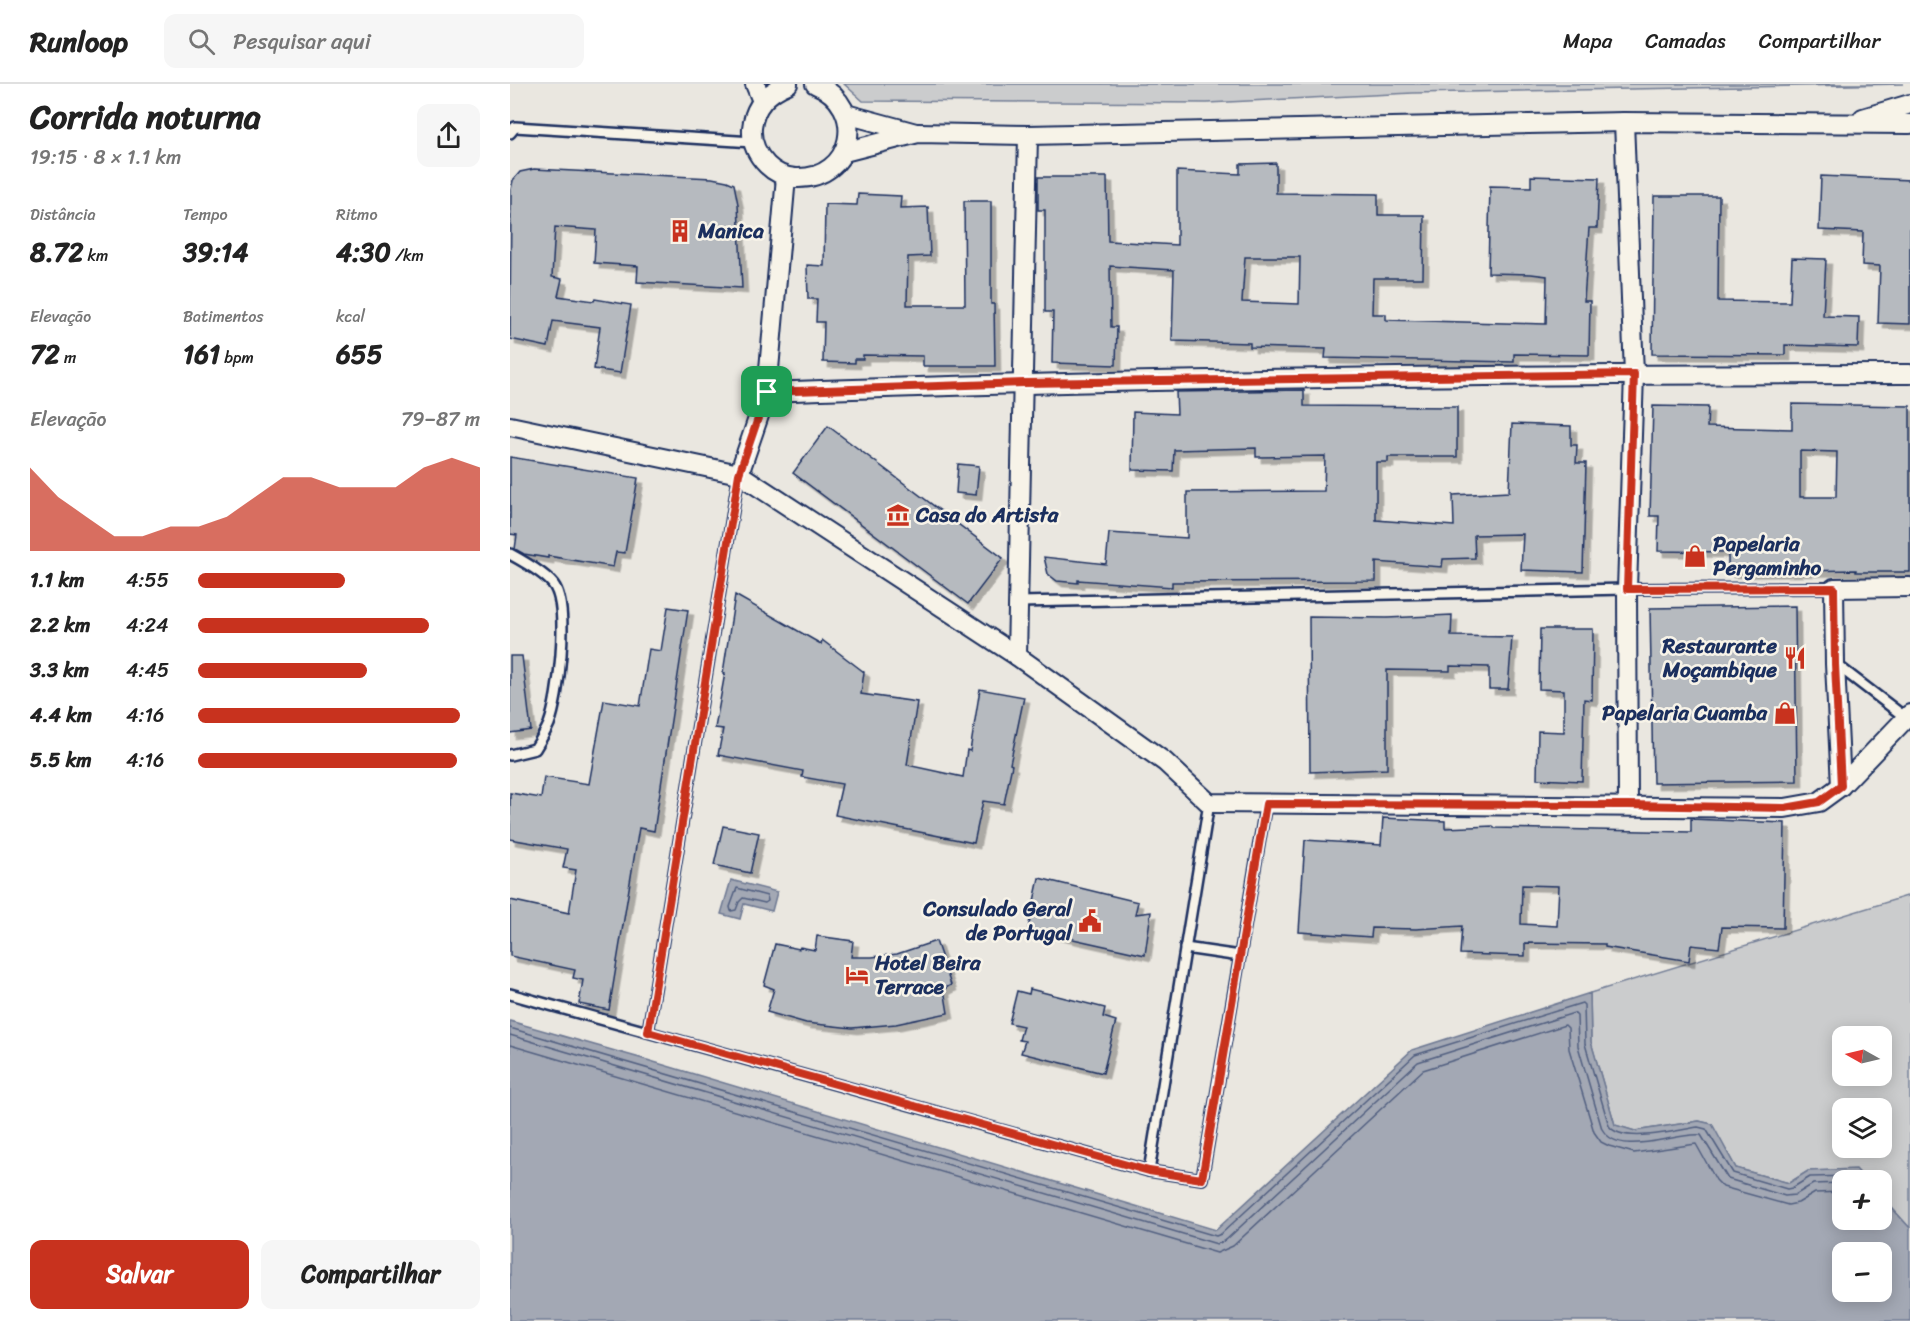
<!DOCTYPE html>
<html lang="pt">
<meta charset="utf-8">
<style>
:root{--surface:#fff;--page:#f6f6f6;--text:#222;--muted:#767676;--line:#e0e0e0;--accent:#c8321e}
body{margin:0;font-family:Sriracha,sans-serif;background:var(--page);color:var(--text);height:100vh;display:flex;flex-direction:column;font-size:22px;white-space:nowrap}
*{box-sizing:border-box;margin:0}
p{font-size:20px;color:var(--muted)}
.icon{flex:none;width:33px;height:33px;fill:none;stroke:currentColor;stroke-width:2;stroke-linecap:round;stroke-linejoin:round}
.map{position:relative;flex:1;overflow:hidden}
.drawer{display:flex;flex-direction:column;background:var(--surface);width:510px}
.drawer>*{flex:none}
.needle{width:39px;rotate:278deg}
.controls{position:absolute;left:1322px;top:942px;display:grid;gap:12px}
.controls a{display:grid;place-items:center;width:60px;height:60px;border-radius:12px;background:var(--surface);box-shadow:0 3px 15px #0003;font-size:30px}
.pin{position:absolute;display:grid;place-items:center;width:51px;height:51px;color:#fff;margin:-26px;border-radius:12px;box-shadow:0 3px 9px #0006}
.round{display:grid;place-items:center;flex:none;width:63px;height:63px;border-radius:12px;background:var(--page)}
.head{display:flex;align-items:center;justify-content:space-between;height:102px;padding:0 30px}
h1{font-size:33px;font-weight:800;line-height:45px}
.figures{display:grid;grid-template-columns:repeat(3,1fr);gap:9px;height:102px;padding:6px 30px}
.figures div{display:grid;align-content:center}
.figures b{font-size:26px;font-weight:800}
.figures small{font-size:16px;font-weight:400}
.figures p{font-size:16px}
.chart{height:168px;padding:12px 30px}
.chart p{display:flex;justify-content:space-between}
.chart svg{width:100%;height:108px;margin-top:6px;fill:var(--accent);opacity:.7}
.cta{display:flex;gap:12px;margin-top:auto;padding:12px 30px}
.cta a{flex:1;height:69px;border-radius:12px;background:var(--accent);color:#fff;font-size:24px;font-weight:800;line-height:69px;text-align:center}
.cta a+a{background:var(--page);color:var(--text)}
ul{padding:0 30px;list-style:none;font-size:20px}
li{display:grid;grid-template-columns:96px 72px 1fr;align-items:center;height:45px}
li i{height:15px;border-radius:8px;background:var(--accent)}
header{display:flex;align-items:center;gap:36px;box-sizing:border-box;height:84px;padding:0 30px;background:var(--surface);border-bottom:2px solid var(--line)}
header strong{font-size:28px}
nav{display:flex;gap:33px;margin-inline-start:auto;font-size:21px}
.search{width:420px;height:54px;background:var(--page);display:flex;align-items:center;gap:15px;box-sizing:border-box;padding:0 21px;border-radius:12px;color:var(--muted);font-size:22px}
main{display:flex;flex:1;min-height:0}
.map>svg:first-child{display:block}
</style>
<header>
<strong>Runloop</strong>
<div class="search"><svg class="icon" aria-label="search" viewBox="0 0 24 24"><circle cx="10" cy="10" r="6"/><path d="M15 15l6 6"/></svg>Pesquisar aqui</div>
<nav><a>Mapa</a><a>Camadas</a><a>Compartilhar</a></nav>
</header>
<main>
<section class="drawer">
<div class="head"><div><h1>Corrida noturna</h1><p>19:15 · 8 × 1.1 km</p></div><a class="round"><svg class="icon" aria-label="share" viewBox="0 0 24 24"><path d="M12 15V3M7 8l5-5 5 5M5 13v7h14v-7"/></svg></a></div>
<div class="figures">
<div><p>Distância</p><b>8.72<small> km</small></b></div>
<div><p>Tempo</p><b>39:14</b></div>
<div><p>Ritmo</p><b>4:30<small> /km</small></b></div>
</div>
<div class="figures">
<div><p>Elevação</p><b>72<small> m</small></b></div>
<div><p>Batimentos</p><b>161<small> bpm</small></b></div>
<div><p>kcal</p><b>655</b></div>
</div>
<div class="chart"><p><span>Elevação</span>79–87 m</p>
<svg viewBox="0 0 160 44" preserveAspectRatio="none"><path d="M0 44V10L10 22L20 30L30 38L40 38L50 34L60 34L70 30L80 22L90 14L100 14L110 18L120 18L130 18L140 10L150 6L160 10V44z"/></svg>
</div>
<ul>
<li><b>1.1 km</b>4:55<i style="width:52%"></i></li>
<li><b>2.2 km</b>4:24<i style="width:82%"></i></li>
<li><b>3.3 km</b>4:45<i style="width:60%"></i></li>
<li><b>4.4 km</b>4:16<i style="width:93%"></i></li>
<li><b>5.5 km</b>4:16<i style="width:92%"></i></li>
</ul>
<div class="cta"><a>Salvar</a><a>Compartilhar</a></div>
</section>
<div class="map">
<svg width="1400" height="1237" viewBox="0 0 1400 1237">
<defs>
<filter id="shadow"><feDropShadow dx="5.5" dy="5.5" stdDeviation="0" flood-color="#0004"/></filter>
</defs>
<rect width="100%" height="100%" fill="#eae7e0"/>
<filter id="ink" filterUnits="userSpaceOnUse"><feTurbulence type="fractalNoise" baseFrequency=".0167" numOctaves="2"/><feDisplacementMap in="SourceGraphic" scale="12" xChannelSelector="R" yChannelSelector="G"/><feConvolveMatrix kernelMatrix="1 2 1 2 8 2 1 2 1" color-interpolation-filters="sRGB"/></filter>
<g filter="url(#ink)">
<!-- green -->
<g fill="#cbcccd" stroke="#737e96" stroke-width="1.5" fill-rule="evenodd">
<polygon points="334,0 1394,0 903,9 697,19 353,17"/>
<path d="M1400 811V1144L1371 1112V1096H1356L1346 1086 1298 1087 1279 1099 1226 1084 1201 1040 1189 1037 1125 1047 1105 1041 1081 958 1080 909ZM1332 952H1371V992H1332ZM1332 1024H1371V1064H1332Z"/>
</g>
<!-- water -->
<g fill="#a3a8b4" stroke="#6d7892" stroke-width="1.5" fill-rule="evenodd">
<polygon points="221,796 267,808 262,827 234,820 230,835 211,830"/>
<path d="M1080 909 1081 958 1105 1041 1125 1047 1189 1037 1202 1040 1226 1084 1279 1099 1298 1087 1346 1085 1356 1096H1332V1136H1371V1112L1400 1144V1237H0V937L137 976 706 1146 902 966ZM1332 1168H1371V1208H1332Z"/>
</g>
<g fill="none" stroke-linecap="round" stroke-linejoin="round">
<!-- shore -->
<g stroke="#515f80" stroke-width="1.5">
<polygon points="227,804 257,812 258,817 255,819 233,814 229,818 226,826 221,827 220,823"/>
<path d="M0 944 706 1152 711 1150 905 971 1072 919 1074 921 1075 960 1099 1042C1113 1061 1168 1046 1188 1043L1196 1045 1223 1089 1277 1105 1282 1104 1300 1093 1342 1092 1348 1096"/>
<path d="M0 951 707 1160 716 1156 908 978 1064 929 1067 932 1068 962 1092 1045C1109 1075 1165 1048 1191 1051L1218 1095 1275 1112 1285 1111 1303 1100 1332 1099"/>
<polyline points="0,961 707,1169 723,1162 913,986 1055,941 1058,944 1059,965 1084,1048 1091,1058 1099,1062 1124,1069 1186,1060 1206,1096 1213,1103 1278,1121 1288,1119 1305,1109 1332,1108"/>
</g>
</g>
<!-- building -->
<g fill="#b6babf" stroke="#1b2f5e" stroke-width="1.5" fill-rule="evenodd" filter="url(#shadow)">
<path d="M766 79V109L868 110V131H914L913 194H863L862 230H876V236L1036 240 1037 192 1021 190 978 189 980 102 1021 103V92L1089 94 1087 144H1079L1074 217H1080L1079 271 1004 270V278L815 274 816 265 740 263V259L662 257 664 186 600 182 601 243H607L606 281 542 279 543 228H535V126H528V93H597L598 157 667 161V87L730 90V80ZM735 173H790L789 220 732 218Z"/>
<polygon points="24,85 202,94 217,97 224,100 228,120 232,204 127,198 128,182 84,179 86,146 45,143 42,193 52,195 48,212 84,217 85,215 121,221 110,289 84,285 90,243 43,237 38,263 0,255 1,106 3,96 10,88"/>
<polygon points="1311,92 1400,96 1400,240 1368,239 1370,182 1352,181 1353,148 1309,146"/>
<polygon points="348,110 391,112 390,124 418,123 420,172 398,173 397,221 455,221 454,117 481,117 481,220 484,220 485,282 413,282 413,272 353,271 353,275 345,275 345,279 313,278 314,238 306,238 307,215 298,215 297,181 314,182 315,120 347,121"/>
<polygon points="1144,112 1209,112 1208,217 1280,218 1282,174 1316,175 1313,232 1349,233 1348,263 1275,261 1275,271 1142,270"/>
<polygon points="794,306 794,322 947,323 947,373 878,373 878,378 866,378 866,436 944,442 943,411 999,408 1002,340 1061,342 1061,361 1067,361 1066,379 1076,379 1073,488 1011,486 1013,450 964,451 965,474 933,475 932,483 866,478 866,497 662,498 662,503 568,496 568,499 547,497 538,490 534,473 596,480 599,449 677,454 677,408 814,407 815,372 746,373 746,364 664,366 663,387 622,386 623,328 667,330 666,308"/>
<path d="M1282 320 1400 322V488H1346V486L1218 488V468L1148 467 1149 432H1140L1143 322 1198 323 1197 343 1282 345ZM1290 367 1327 368 1326 413H1290Z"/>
<polygon points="318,342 493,474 458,520 283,389"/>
<polygon points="0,373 128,394 115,469 106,468 103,483 38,472 38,474 14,470 5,465 7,451 0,450"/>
<polygon points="448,380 469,382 466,411 446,409"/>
<polygon points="225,511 311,560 312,556 354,588 351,610 407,618 397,681 453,693 457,666 460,667 470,605 514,613 500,680 502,681 494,720 473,717 464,759 325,731 332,700 292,693 293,687 208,671 213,645 205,644 215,589 213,589"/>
<polygon points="1285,522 1287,697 1143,699 1140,524"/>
<polygon points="158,523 178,526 144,747 129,744 99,926 69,920 73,896 63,894 65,886 0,872 0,816 59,829 66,786 53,784 57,765 0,755 0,709 31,714 34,693 79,700 94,616 130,622 139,565 151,567"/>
<polygon points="942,531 941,552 1002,553 998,605 979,605 979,583 940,582 940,587 877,586 877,685 800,688 799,533 877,534"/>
<polygon points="1030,545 1083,545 1082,616 1074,615 1072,697 1027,695 1028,647 1054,648 1054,606 1029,605"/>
<polygon points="0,572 12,572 21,646 0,649"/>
<path d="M873 734 935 737V744L983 742 984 744 1181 748V735L1275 739 1273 844 1212 843 1209 864 1181 861 1179 877 1095 863V860L1015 859V872L950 870 952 842 906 845 862 844 861 853 789 848 795 756 871 761ZM1012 801 1049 802 1047 842 1011 840Z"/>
<polygon points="213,742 249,749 240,789 204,781"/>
<polygon points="529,794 628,818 625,830 641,828 635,871 518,845"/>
<polygon points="307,852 343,857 341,873 362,873 387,870 426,857 441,901 434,905 438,929 386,940 342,944 296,939 257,928 264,905 254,901 265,860 289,865 290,863 305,866"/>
<polygon points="520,905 595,924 593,933 606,937 593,989 511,969 515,957 509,956 513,942 499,939 507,907 519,910"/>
</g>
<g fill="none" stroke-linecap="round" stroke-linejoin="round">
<!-- lane casing -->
<g stroke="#1b2f5e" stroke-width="14">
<g id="lane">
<polyline points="0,49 5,43 243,58"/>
<path d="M0 470C11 476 39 492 45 503 59 527 49 614 39 640 35 649 30 657 25 665L0 671"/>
<polyline points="509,518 1117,505 1324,504"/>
<polyline points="1327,581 1396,634"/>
<polyline points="675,864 730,872"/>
<polyline points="0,910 639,1087 692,1095 756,719"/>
<polyline points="138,948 229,390"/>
<polyline points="639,1087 699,719"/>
</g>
</g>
<!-- street casing -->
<g stroke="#1b2f5e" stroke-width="22">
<g id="street">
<polyline points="245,0 252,17"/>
<path d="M278 0C258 8 244 22 242 44 241 58 247 71 257 81 265 89 274 93 285 94 344 97 359 22 305 0"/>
<polyline points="336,30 406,49"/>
<polyline points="1353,34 1400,20"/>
<polyline points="1114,38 1124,290 1117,505 1118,721"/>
<polyline points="334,68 408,49 518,51 1114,38 1400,40"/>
<path d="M257 308C638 294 1019 290 1400 290"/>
<polyline points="0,342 229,390 507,572 655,678 699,719 1275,724 1309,718 1331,702 1400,630"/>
<polyline points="229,390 257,308 276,93"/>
<polyline points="507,572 518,51"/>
<polyline points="1331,702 1325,580 1324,504 1400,503"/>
</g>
</g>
<!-- lane -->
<use href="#lane" stroke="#f7f3e8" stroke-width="9"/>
<!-- street -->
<use href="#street" stroke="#f7f3e8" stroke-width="18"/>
</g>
</g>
<g fill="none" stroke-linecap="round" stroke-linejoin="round" filter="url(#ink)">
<!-- route casing -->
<g stroke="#fff" stroke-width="12">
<polygon id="route" points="1124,290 1117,505 1324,504 1325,580 1331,702 1309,718 1275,724 1118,721 756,720 692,1095 639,1087 138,948 229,390 257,308 514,299"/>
</g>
<!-- route -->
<use href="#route" stroke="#c8321e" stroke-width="8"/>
</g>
<!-- icons -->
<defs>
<g id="building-bare" transform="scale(1.8)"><path d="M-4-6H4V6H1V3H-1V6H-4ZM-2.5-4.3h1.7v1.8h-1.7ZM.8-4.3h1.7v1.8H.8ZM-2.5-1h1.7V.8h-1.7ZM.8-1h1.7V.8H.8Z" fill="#c8321e" stroke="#f7f3e8" stroke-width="2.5" paint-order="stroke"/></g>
<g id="museum-bare" transform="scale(1.8)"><path d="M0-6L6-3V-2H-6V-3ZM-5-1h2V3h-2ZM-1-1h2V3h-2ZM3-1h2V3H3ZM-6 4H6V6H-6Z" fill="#c8321e" stroke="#f7f3e8" stroke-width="2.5" paint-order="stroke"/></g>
<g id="shop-bare" transform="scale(1.8)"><path d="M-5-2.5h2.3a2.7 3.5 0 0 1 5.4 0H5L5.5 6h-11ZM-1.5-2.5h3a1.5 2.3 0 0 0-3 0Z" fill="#c8321e" stroke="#f7f3e8" stroke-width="2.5" paint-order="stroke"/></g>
<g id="restaurant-bare" transform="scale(1.8)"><path d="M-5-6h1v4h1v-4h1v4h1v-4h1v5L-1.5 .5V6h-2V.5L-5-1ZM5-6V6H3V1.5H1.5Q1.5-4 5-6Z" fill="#c8321e" stroke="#f7f3e8" stroke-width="2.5" paint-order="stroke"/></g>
<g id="civic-bare" transform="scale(1.8)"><path d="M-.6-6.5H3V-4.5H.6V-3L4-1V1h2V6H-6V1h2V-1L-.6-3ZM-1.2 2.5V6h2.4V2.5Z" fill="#c8321e" stroke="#f7f3e8" stroke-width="2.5" paint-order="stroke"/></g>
<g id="hotel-bare" transform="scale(1.8)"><path d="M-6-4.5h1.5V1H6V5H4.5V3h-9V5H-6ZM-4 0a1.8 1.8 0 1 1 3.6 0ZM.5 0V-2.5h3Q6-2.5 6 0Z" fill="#c8321e" stroke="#f7f3e8" stroke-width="2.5" paint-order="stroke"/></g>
</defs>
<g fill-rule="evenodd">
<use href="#building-bare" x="170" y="147"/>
<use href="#museum-bare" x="388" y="431"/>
<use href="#shop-bare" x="1185" y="472"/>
<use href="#restaurant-bare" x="1285" y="574"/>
<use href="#shop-bare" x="1275" y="629"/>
<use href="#civic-bare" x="580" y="837"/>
<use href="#hotel-bare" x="347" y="891"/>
</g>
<g text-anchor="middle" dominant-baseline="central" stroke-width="5" stroke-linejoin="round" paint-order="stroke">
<!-- poi labels -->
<g font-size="21" font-weight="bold" fill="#1b2f5e" stroke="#f7f3e8" text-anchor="start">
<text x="188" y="147">Manica</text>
<text x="406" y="431">Casa do Artista</text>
<text x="1203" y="460">Papelaria<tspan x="1203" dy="24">Pergaminho</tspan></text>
<text x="1267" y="562" text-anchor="end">Restaurante<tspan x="1267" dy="24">Moçambique</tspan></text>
<text x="1257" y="629" text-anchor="end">Papelaria Cuamba</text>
<text x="562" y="825" text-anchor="end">Consulado Geral<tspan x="562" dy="24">de Portugal</tspan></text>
<text x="365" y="879">Hotel Beira<tspan x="365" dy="24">Terrace</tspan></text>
</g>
</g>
</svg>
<div class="controls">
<a><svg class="needle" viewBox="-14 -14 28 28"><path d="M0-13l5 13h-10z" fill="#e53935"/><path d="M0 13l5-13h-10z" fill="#767676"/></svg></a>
<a><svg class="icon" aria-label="layers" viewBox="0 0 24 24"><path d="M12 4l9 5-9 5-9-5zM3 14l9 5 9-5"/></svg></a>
<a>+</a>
<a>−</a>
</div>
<div class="pin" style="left:257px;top:308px;background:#1e9e55"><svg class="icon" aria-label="arrive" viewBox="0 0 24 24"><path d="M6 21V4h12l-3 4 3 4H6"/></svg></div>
</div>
</main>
